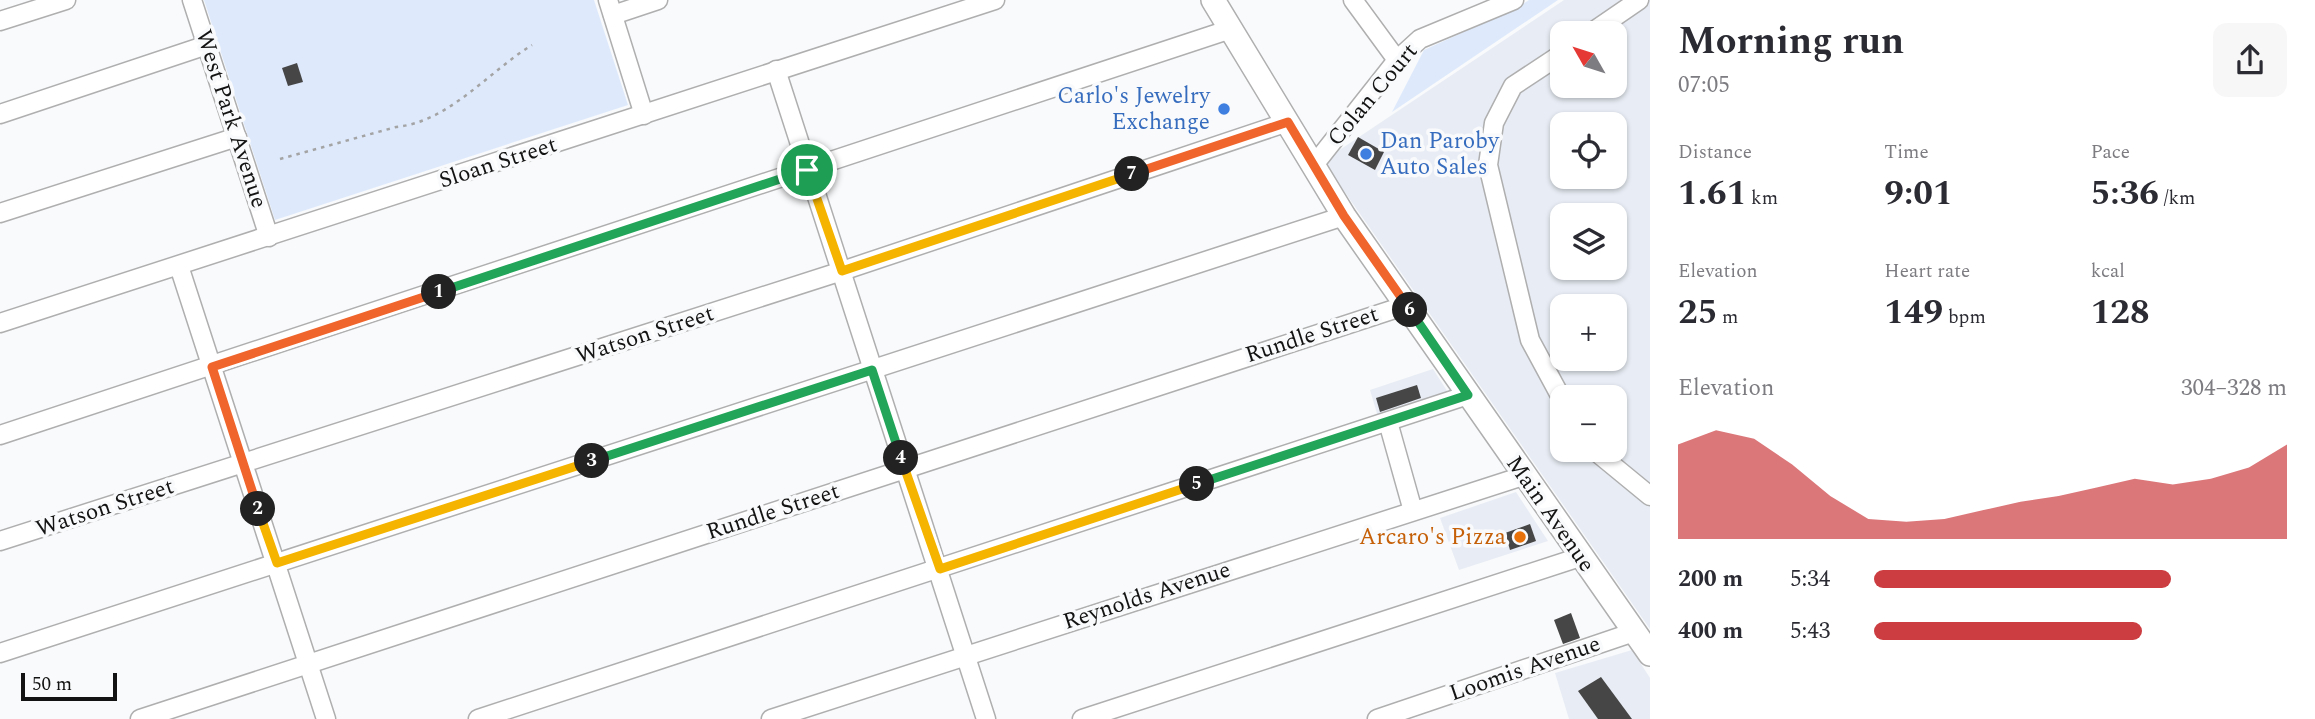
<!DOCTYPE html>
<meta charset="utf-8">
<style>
:root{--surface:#fff;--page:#f7f7f7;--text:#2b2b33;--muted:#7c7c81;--accent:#cc3d41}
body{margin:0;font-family:Spectral,serif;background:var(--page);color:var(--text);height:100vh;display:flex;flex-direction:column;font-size:26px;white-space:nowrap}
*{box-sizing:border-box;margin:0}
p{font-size:23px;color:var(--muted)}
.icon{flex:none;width:38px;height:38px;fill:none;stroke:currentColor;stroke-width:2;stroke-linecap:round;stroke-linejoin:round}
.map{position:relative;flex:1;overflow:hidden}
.details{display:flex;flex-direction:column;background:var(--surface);width:665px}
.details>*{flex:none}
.needle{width:46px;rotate:309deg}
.buttons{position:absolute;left:1550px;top:21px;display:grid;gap:14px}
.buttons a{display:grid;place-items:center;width:77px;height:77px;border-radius:14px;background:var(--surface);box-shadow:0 2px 5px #0004;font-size:35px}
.scale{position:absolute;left:21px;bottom:18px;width:96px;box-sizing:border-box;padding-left:7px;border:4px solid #131313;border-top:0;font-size:19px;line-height:24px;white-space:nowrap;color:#131313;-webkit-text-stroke:5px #f9fafb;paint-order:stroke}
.pin{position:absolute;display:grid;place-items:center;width:60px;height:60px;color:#fff;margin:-30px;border:4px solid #fff;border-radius:50%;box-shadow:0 2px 7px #0007}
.km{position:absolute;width:35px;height:35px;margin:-18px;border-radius:50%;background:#222;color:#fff;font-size:19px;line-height:35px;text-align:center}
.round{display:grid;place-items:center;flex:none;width:74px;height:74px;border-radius:14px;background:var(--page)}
.overview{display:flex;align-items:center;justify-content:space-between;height:119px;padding:0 28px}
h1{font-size:38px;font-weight:700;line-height:52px}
.stats{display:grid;grid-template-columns:repeat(3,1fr);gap:10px;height:119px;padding:7px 28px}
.stats div{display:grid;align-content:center}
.stats b{font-size:35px;font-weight:700}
.stats small{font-size:19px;font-weight:400}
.stats p{font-size:19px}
.chart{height:196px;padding:14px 28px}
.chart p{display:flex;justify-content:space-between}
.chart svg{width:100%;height:126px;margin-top:7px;fill:var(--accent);opacity:.7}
ul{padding:0 28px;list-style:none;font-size:23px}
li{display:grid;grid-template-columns:112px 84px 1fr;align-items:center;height:52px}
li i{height:18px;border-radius:9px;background:var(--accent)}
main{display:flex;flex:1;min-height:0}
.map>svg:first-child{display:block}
</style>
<main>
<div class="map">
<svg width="1650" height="719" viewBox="0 0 1650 719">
<rect width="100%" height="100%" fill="#f9fafb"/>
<!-- built -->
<g fill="#e8edf5" fill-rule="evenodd">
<path d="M1564 0H1650V629L1323 161ZM1563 33H1615V86H1563ZM1563 124H1615V177H1563ZM1563 215H1615V268H1563ZM1563 306H1615V359H1563ZM1563 397H1615V450H1563Z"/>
<polygon points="1433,369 1451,397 1378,417 1370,390"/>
<polygon points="1516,492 1548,541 1459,570 1440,518"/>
<polygon points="1632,650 1650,678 1650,719 1569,719 1555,673"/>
</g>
<!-- green -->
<g fill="#deeafc">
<polygon points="204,0 594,0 628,105 275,220"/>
<polygon points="1529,0 1558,0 1392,112 1424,50 1517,8"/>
</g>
<!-- building -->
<g fill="#474646">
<polygon points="297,63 303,82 288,86 282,68"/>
<polygon points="1358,137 1384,152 1375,170 1348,155"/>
<polygon points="1417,385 1421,398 1380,412 1376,398"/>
<polygon points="1530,524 1536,541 1510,550 1505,533"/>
<polygon points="1571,613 1580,638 1563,644 1554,620"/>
<polygon points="1601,677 1632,719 1598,719 1578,691"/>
</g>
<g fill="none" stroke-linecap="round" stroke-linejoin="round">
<!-- minor casing -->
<g stroke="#afafb0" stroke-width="21">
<g id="minor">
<polyline points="192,0 269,237"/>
<polyline points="608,0 644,115"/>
<polyline points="1353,0 1397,60"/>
<polyline points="613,15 658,0"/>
<polyline points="0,21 66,0"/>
<polyline points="1591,33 1639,0"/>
<polyline points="1563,53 1513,86 1494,123 1488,165 1530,340 1563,401"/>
<polyline points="776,70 986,719"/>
<polyline points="0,114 207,45"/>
<polyline points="1314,165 1397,60 1420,39 1514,0"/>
<polyline points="0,213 237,137"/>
<polyline points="179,266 326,719"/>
<polyline points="0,323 995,0"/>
<polyline points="1388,422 1413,511"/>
<polyline points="0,435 1231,29"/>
<polyline points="1594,450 1650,496"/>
<polyline points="0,541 842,271 1288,122"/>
<polyline points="0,653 1344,216"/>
<polyline points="140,719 1407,305"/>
<polyline points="478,719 1468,395"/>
<polyline points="771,719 1523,476"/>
<polyline points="1082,719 1580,557"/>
<polyline points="1377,719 1634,632"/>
</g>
</g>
<!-- major casing -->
<g stroke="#afafb0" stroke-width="26">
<polyline id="major" points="1213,0 1344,216 1650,654"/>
</g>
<!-- path -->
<path stroke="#a4a4a5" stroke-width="2.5" stroke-dasharray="3.5 5" stroke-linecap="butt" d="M280 159 396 127C449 122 488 72 532 45"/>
<!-- minor -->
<use href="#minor" stroke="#fff" stroke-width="18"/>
<!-- major -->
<use href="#major" stroke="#fff" stroke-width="23"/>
</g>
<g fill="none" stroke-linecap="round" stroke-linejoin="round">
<!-- split-1 casing -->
<g stroke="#fff" stroke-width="14">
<polyline id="split-1" points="439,292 807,170"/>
</g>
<!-- split-2 casing -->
<g stroke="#fff" stroke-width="14">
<polyline id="split-2" points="258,509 212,367 439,292"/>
</g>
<!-- split-3 casing -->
<g stroke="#fff" stroke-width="14">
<polyline id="split-3" points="258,509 277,563 592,461"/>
</g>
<!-- split-4 casing -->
<g stroke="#fff" stroke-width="14">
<polyline id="split-4" points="592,461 872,370 901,458"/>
</g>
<!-- split-5 casing -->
<g stroke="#fff" stroke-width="14">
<polyline id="split-5" points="901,458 940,569 1197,484"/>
</g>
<!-- split-6 casing -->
<g stroke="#fff" stroke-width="14">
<polyline id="split-6" points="1197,484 1468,395 1410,310"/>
</g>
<!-- split-7 casing -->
<g stroke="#fff" stroke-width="14">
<polyline id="split-7" points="1132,174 1288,122 1344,216 1410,310"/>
</g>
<!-- split-8 casing -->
<g stroke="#fff" stroke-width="14">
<polyline id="split-8" points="807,170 842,271 1132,174"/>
</g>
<!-- split-1 -->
<use href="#split-1" stroke="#22a559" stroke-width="9"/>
<!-- split-2 -->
<use href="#split-2" stroke="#f0652b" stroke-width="9"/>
<!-- split-3 -->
<use href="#split-3" stroke="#f5b400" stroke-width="9"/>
<!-- split-4 -->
<use href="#split-4" stroke="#22a559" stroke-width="9"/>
<!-- split-5 -->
<use href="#split-5" stroke="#f5b400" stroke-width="9"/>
<!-- split-6 -->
<use href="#split-6" stroke="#22a559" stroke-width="9"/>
<!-- split-7 -->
<use href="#split-7" stroke="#f0652b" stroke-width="9"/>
<!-- split-8 -->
<use href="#split-8" stroke="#f5b400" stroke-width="9"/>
</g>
<!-- markers -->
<g fill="#3f7fe0" stroke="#f9fafb" stroke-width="2.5">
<circle cx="1224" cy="109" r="7"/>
<circle cx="1366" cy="154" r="7"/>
</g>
<circle fill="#e8710a" stroke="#f9fafb" stroke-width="2.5" cx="1520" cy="537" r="7"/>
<g text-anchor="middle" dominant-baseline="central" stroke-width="7" stroke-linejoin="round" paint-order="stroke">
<!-- street labels -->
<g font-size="23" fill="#131313" stroke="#f9fafb">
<text transform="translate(1373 95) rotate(-50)">Colan Court</text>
<text transform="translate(231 119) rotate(72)">West Park Avenue</text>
<text transform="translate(498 163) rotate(-18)">Sloan Street</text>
<text transform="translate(645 335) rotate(-18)">Watson Street</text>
<text transform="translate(1312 335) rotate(-18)">Rundle Street</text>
<text transform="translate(105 508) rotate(-18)">Watson Street</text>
<text transform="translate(773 512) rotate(-18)">Rundle Street</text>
<text transform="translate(1550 514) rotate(55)">Main Avenue</text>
<text transform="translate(1147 596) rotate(-18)">Reynolds Avenue</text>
<text transform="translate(1525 669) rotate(-19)">Loomis Avenue</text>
</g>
<!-- shop labels -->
<g font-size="23" fill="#366cbe" stroke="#f9fafb" text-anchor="end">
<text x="1210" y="96">Carlo's Jewelry<tspan x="1210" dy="26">Exchange</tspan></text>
<text x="1380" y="141" text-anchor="start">Dan Paroby<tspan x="1380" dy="26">Auto Sales</tspan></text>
</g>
<!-- food labels -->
<g font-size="23" fill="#c56008" stroke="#f9fafb" text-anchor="end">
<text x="1506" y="537">Arcaro's Pizza</text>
</g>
</g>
</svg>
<div class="buttons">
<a><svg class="needle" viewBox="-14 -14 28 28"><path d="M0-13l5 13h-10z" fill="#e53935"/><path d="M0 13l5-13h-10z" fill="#7c7c81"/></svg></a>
<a><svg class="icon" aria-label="locate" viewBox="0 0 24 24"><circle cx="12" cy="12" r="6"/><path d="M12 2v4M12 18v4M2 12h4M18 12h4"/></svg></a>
<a><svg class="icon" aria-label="layers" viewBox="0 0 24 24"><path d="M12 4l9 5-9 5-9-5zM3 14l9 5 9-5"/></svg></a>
<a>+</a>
<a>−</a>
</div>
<div class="scale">50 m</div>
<div class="pin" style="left:807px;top:170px;background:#1e9e55"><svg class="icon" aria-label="arrive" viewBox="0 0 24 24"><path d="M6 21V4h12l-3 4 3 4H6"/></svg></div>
<b class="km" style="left:439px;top:292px">1</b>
<b class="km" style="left:258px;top:509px">2</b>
<b class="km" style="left:592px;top:461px">3</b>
<b class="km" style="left:901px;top:458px">4</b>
<b class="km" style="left:1197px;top:484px">5</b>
<b class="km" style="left:1410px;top:310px">6</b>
<b class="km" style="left:1132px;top:174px">7</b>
</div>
<section class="details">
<div class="overview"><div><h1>Morning run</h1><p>07:05</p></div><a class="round"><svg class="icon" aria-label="share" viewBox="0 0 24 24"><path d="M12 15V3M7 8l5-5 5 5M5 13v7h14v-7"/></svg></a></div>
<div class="stats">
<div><p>Distance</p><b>1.61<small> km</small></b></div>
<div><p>Time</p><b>9:01</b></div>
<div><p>Pace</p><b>5:36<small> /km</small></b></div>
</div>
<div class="stats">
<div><p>Elevation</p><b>25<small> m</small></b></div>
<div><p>Heart rate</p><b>149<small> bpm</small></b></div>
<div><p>kcal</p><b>128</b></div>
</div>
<div class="chart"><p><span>Elevation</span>304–328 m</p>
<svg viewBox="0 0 160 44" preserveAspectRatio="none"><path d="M0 44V11L10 6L20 9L30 18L40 29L50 37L60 38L70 37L80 34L90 31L100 29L110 26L120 23L130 25L140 23L150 19L160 11V44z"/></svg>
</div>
<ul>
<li><b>200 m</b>5:34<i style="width:72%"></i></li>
<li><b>400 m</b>5:43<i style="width:65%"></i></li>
</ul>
</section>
</main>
